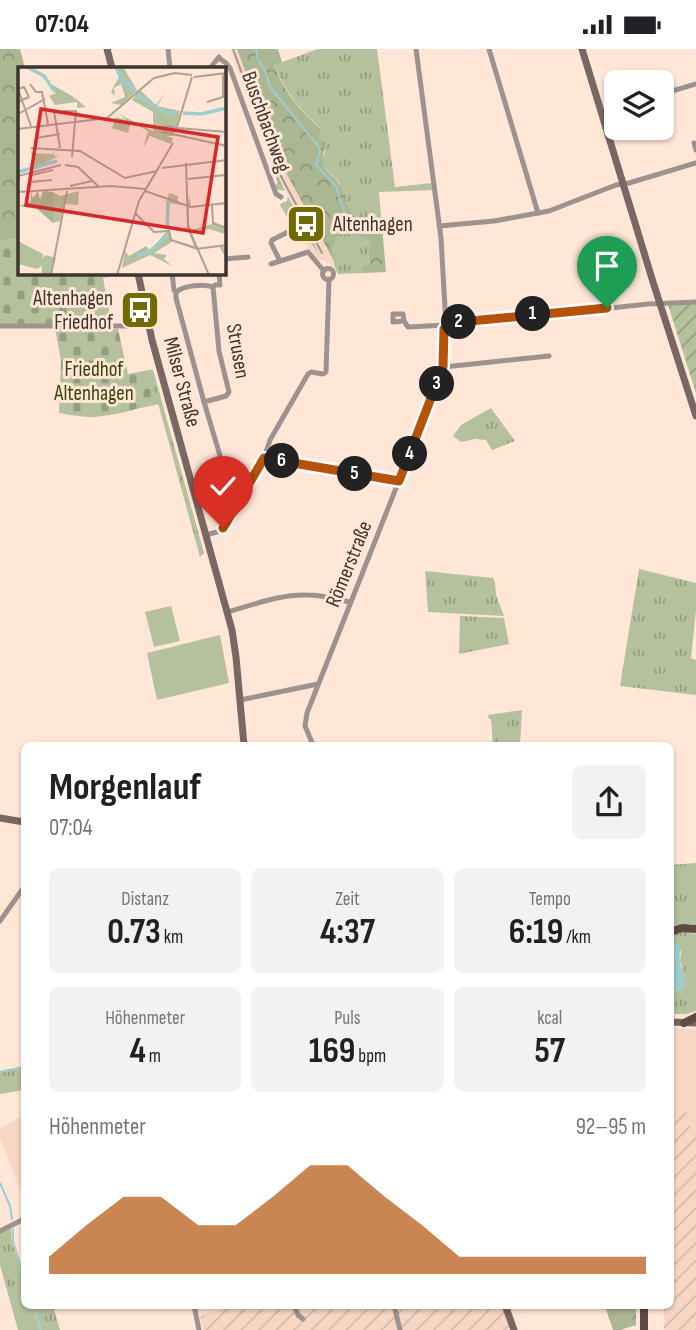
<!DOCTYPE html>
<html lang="de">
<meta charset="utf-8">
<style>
:root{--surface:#fff;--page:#f2f2f2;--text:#202124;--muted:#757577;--accent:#b45309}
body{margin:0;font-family:"Sofia Sans Condensed",sans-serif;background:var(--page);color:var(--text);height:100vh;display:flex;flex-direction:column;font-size:26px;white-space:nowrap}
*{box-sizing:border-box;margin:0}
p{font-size:23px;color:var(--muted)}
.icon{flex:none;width:38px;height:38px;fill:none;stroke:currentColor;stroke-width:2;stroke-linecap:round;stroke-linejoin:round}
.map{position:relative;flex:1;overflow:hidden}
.side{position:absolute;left:21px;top:693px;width:653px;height:567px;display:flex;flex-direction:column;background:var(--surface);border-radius:10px;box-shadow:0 2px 5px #0004}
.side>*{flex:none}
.buttons{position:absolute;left:604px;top:21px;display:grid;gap:14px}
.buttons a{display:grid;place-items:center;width:70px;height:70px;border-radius:10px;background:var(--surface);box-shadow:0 2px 5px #0004;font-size:35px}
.pin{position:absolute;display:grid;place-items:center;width:60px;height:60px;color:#fff;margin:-72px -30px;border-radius:50% 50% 50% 0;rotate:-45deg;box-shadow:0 0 7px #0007}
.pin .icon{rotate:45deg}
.km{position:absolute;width:35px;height:35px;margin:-18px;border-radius:50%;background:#222;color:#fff;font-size:19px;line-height:35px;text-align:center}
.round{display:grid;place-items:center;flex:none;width:74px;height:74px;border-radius:10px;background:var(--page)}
.headline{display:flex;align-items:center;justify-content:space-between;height:119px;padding:0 28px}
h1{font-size:38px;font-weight:700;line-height:52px}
.metrics{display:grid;grid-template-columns:repeat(3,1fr);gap:10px;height:119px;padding:7px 28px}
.metrics div{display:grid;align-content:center;border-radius:10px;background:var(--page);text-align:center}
.metrics b{font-size:35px;font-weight:700}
.metrics small{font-size:19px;font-weight:400}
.metrics p{font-size:19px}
.chart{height:196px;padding:14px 28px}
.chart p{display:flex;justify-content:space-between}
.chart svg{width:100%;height:126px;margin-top:7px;fill:var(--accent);opacity:.7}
.status{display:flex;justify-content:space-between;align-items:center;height:49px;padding:0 35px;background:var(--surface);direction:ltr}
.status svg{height:19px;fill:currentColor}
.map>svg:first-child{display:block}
</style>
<div class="status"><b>07:04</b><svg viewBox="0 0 49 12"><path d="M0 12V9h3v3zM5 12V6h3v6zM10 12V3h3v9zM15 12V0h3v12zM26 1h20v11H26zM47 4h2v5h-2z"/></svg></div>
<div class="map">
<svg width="696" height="1281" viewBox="0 0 696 1281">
<defs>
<pattern id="industrial-furrows" width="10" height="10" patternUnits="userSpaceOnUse" patternTransform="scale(1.75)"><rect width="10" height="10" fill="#f7d7c4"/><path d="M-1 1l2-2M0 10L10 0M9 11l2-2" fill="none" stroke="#d5b9a9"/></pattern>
<pattern id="grass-tufts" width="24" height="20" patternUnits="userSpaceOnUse" patternTransform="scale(1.75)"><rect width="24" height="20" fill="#b5c09d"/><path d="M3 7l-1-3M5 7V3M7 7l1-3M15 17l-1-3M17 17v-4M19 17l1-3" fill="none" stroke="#949d80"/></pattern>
<pattern id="forest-crowns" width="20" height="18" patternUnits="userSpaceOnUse" patternTransform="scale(1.75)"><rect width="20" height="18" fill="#abb692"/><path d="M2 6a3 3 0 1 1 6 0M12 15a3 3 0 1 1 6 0" fill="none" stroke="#8c9578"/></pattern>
<pattern id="cemetery-stones" width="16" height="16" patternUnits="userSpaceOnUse" patternTransform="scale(1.75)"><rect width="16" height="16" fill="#b5c09d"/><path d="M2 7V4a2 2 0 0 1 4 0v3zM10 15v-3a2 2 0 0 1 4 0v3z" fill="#949d80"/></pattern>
<pattern id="garden-furrows" width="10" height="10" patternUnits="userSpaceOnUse" patternTransform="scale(1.75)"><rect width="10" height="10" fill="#b5c09d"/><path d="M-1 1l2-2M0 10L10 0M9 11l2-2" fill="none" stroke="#949d80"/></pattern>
</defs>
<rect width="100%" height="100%" fill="#ffe6d7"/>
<!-- built -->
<g fill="#f7d7c4">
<polygon points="230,0 237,0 272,95 335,214 332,218 330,214 327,215 325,212 316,210 305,195 309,192 317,204 268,104"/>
<polygon points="670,978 696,981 696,1088 693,1088 670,1063"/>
<polygon points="24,1066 24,1152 0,1088 0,1079"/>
</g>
<!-- industrial -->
<g fill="url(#industrial-furrows)">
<polygon points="670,1063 687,1063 693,1088 696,1088 696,1281 664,1281 664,1257 670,1256"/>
<polygon points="236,1256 502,1256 510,1281 203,1281 200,1267"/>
</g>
<!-- grass -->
<g fill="url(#grass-tufts)">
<path d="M318 0H377L395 138 432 134 433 141 379 143 382 177 376 173 357 171 351 165 339 133 326 120 322 113 325 101 318 87 323 81C302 64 284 41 274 16Z"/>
<polygon points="268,104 285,142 320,206 309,192 305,195 281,158 280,155 287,152 288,147 285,142 276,140 275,136 278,134"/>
<polygon points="345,181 370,190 371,192 368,205 370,216 362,218 363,224 338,225 334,217 334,190 342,182"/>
<polygon points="149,321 153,321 204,504 200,508"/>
<polygon points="491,359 515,392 492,401 486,391 475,390 461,393 453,387 461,376"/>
<polygon points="639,520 696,534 696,561 691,609 696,611 696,646 620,637"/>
<polygon points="425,522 493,529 495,533 496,546 504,567 428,563"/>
<polygon points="460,567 504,569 509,595 459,605"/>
<polygon points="522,661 520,696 493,696 491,670 489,670 488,666"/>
<polygon points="696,814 696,876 691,875 670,880 670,816"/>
<polygon points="684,882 696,885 696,962 686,965 670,965 670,939 674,943 682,918 680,912 681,902 675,894 670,895 670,886"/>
<polygon points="24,1017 24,1041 0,1045 0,1022"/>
<polygon points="11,1178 12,1193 24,1231 24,1256 33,1257 40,1281 18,1281 0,1216 0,1184"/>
<polygon points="47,1256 53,1257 60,1281 42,1281 35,1259"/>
</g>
<!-- forest -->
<g fill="url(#forest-crowns)">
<polygon points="0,0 20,0 25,19 19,19 19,189 0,192"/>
<path d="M237 0H278L282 13 274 16C283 41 302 65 323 81L318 87C330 101 321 101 323 113 324 123 336 128 340 136 346 148 347 161 357 171L376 173 382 177 386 223 363 224 361 218 370 215 368 204 371 192 345 181C331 189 333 200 335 214L276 105Z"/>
<polygon points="605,1257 636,1257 636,1276 620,1281 613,1281"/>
</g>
<!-- cemetery -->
<g fill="url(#cemetery-stones)">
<polygon points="19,189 19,224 126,224 103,229 112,276 0,275 0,192"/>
<path d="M55 279 118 280 128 325 149 321 159 355C137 359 115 367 93 368 82 368 70 366 59 364L61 312Z"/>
</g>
<!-- garden -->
<polygon fill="url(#garden-furrows)" points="696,254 696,344 668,256"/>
<!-- pitch -->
<g fill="#b5c09d">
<polygon points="171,557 180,592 154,598 145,563"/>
<polygon points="220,586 229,634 157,651 147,604"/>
</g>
<!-- water -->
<path fill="#9dcdce" d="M675 894H678C682 901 679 903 680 911 680 923 689 926 683 940L674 943 670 939V895Z"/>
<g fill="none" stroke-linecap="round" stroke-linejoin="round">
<!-- stream -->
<g stroke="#9dcdce" stroke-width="2">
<polyline points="256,0 258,10 266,24 270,38 319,98 320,102 316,116 336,137 346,169"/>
<polyline points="0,1023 24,1019"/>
<polyline points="0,1134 10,1157 12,1170"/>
<polyline points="13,1180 13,1192 24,1228"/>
<polyline points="34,1256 41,1281"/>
</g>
<!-- street -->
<g stroke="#9e928e" stroke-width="5">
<polyline points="168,0 170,19"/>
<polyline points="489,0 538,164"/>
<polyline points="219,9 226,14 230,19 276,145 281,148"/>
<polyline points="210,19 219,8"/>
<polyline points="662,45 696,35"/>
<polyline points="601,64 616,59"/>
<polyline points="694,94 696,101"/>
<polyline points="439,177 494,172 549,162 616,136 629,134 696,114"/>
<polyline points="224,210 248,208"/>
<polyline points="280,212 271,194 272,191 294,180"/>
<polyline points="271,215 308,203 324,222"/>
<circle cx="328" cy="225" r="5.5"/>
<polyline points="172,224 174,241 176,243 176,249 204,353 221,410 232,432 245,442"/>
<path d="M176 243C184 236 204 235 213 238L215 236H220L219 224"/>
<polyline points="404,272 403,265 393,265 393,273 404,272 408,278 446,276 454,273 541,264 546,266 648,255 696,253"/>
<polyline points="0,277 148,277"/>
<polyline points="444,318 549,307"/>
<polyline points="204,353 226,347 229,343 219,302 213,238"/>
<polyline points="264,409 399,432"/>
<polyline points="206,486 217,483 223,479 264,409 270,391 308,325 311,323 323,325 326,323 329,231"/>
<path d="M227 563C253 556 280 545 307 546 322 546 336 550 350 553"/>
<polyline points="240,651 318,635"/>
<polyline points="313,696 305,677 307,664 444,318 444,284 446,276 441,189 416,0"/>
<polyline points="0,872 24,838"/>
<polyline points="0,1182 24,1170"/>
<polyline points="194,1256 199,1281"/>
<polyline points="294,1256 298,1266 303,1270"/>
<polyline points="394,1256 400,1281"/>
</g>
<!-- secondary -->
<g stroke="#786762" stroke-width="7">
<polyline points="107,0 112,19"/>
<polyline points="582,0 653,233 696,367"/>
<polyline points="138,224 152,291 232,581 236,608 244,696"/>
<polyline points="0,769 24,773"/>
<polyline points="670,973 696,974"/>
<polyline points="505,1256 514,1281"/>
</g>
<!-- primary -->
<g stroke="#5d4a43" stroke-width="8">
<polyline points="670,883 682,879 696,880"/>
<polyline points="684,974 696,968"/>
<polyline points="644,1281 644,1256"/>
</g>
<!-- tram -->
<polyline stroke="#a59489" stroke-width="2" points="233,0 276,118 322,204"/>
</g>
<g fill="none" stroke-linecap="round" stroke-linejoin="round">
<!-- route casing -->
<g stroke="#fff" stroke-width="14">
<polyline id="route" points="223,479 264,409 399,432 443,318 444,280 449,274 607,259"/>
</g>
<!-- route -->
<use href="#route" stroke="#b45309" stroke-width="9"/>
</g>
<!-- icons -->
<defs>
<g id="bus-square" transform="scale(2.0125)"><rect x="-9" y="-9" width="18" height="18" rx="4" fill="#726a03" stroke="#ffe6d7"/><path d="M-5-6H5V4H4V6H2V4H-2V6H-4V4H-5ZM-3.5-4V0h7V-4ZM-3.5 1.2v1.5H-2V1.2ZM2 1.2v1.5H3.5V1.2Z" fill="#fff"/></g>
</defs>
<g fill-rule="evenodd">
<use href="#bus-square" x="306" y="175"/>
<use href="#bus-square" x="140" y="261"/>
</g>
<g text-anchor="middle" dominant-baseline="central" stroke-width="6" stroke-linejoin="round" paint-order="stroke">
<!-- street labels -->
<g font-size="21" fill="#3d342e" stroke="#ffe6d7">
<text transform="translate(266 73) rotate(70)">Buschbachweg</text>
<text transform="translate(238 302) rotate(80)">Strusen</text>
<text transform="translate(182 333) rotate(75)">Milser Straße</text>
<text transform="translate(349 515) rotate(-68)">Römerstraße</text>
</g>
<!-- poi labels -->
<g font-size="21" fill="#3d342e" stroke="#ffe6d7" text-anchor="start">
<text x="333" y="175">Altenhagen</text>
<text x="113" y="249" text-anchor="end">Altenhagen<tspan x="113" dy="24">Friedhof</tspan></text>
</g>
<!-- park labels -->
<g font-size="21" fill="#38450a" stroke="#ffe6d7">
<text x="94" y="320">Friedhof<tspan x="94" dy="24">Altenhagen</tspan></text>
</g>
</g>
<!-- overview -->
<g transform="translate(18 18)">
<rect width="208" height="208" fill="#ffe6d7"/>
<path d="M99 0H105L119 23 103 38 93 36 107 30 103 17 96 21 97 29 93 25 102 8ZM31 16 54 29 68 40 59 41V35L37 38 31 29 38 26ZM122 23 138 38 148 25 139 39 162 44 156 69H148L155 71 153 77 132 69 125 81 130 64 126 62 113 55 110 66 94 61 98 50 109 53 99 46 135 64V45L114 33ZM12 80 14 86 35 87 37 81 36 89H41L16 101ZM151 126 160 129V136L169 138 171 129 173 139 208 135 171 140V157L173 163 194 157 206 160 207 167 191 162 173 166 179 181 205 179 208 191 201 179 179 183 160 174 176 179 169 161 157 163 170 160 169 139 151 136 150 164 148 135 143 131 149 135ZM149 164 155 174 136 186 149 188 146 192 154 199 132 188 104 201 107 184 111 189 128 179 132 184ZM0 174 25 187 24 192 27 188 38 191 33 207 24 208V199L19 202 0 197Z" fill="#b5c09d"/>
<path d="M13 124 15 131 20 124 22 133 25 124 35 125V156L19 142 1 139 13 135Z" fill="#abb692"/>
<path d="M61 124 60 138 47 137 42 154 35 156V125L42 129Z" fill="#b5c09d"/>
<path fill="none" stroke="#9dcdce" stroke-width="3.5" d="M9 0 26 9 37 25M98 0 105 15 114 18 116 24M119 27 146 45 159 46M165 46 183 47 209 41M0 105 39 94M149 162 150 136M119 189 131 185 151 167"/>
<path fill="none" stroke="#b19f93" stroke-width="2" d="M176 10 209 6M12 17 18 25H24L30 57M0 22 13 59M0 22 6 20 11 30 0 35M189 35 205 30V7M36 44 42 81M45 44H58L54 90M0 47 27 32M157 60 148 59 145 65 209 79M160 61 209 65M0 62 89 51 136 11 157 6 174 8M158 63 174 10M13 81 62 84 107 111 139 104M17 81 18 71 42 67M168 96 170 160 191 208M47 98 60 100 80 119M144 101 209 93M14 108 35 103M0 109 43 98M170 112 207 108M12 115 34 113M52 119 74 114M127 124 173 140 209 136M0 125 93 119 128 122M194 138 195 156 206 160 209 168M117 146 136 165 151 164 153 173 177 181M178 182 209 178M33 208 49 124M99 208 121 134 155 76"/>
<path fill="#d62828" fill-opacity="0.15" stroke="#d62828" stroke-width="3.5" d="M23 42 200 70 185 166 8 138Z"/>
<rect width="208" height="208" fill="none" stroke="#3d342e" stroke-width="3.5"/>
</g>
</svg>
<div class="buttons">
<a><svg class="icon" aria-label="layers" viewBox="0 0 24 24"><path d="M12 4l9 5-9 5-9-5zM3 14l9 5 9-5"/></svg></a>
</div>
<div class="pin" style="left:607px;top:259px;background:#1e9e55"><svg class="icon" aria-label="arrive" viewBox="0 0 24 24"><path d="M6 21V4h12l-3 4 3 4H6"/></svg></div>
<div class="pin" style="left:223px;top:479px;background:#d93025"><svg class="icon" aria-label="check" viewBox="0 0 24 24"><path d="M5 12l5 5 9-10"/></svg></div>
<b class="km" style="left:533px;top:265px">1</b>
<b class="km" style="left:459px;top:273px">2</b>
<b class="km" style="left:437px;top:335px">3</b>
<b class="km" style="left:410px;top:405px">4</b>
<b class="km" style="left:355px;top:425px">5</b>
<b class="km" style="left:282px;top:412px">6</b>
<section class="side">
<div class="headline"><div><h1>Morgenlauf</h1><p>07:04</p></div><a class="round"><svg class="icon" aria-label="share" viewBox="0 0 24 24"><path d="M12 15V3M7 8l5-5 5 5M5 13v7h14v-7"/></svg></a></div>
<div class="metrics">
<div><p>Distanz</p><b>0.73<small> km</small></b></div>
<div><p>Zeit</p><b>4:37</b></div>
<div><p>Tempo</p><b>6:19<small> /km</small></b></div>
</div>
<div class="metrics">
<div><p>Höhenmeter</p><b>4<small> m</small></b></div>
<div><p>Puls</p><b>169<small> bpm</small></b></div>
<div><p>kcal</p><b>57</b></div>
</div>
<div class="chart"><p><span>Höhenmeter</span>92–95 m</p>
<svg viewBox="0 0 160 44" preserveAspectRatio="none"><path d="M0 44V38L10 27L20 17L30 17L40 27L50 27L60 17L70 6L80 6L90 17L100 27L110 38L120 38L130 38L140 38L150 38L160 38V44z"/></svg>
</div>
</section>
</div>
